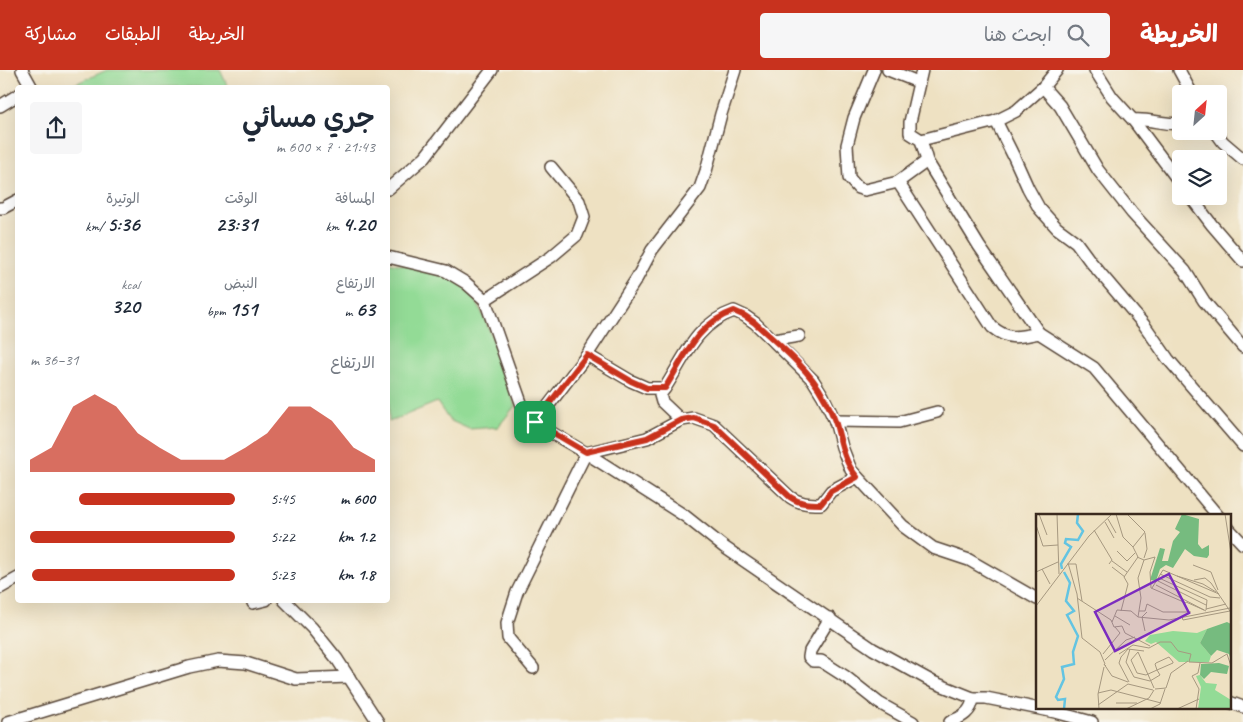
<!DOCTYPE html>
<html lang="ar">
<meta charset="utf-8">
<style>
:root{--surface:#fff;--page:#f6f6f7;--text:#1f2937;--muted:#747a83;--accent:#c8321e}
body{margin:0;font-family:Caveat,"Playpen Sans Arabic",sans-serif;background:var(--page);color:var(--text);direction:rtl;height:100vh;display:flex;flex-direction:column;font-size:19px;white-space:nowrap}
*{box-sizing:border-box;margin:0}
p{font-size:16px;color:var(--muted)}
.icon{flex:none;width:28px;height:28px;fill:none;stroke:currentColor;stroke-width:2;stroke-linecap:round;stroke-linejoin:round}
.map{position:relative;flex:1;overflow:hidden;direction:ltr}
.details{position:absolute;left:15px;top:15px;width:375px;height:518px;display:flex;flex-direction:column;background:var(--surface);border-radius:5px;box-shadow:0 5px 20px #0002;direction:rtl}
.details>*{flex:none}
.needle{width:32px;rotate:27deg}
.buttons{position:absolute;left:1172px;top:15px;display:grid;gap:10px}
.buttons a{display:grid;place-items:center;width:55px;height:55px;border-radius:5px;background:var(--surface);box-shadow:0 5px 20px #0002;font-size:25px}
.pin{position:absolute;display:grid;place-items:center;width:42px;height:42px;color:#fff;margin:-21px;border-radius:10px;box-shadow:0 2px 8px #0006}
.round{display:grid;place-items:center;flex:none;width:52px;height:52px;border-radius:5px;background:var(--page)}
.head{display:flex;align-items:center;justify-content:space-between;height:85px;padding:0 15px}
h1{font-size:28px;font-weight:600;line-height:38px}
.metrics{display:grid;grid-template-columns:repeat(3,1fr);gap:8px;height:85px;padding:5px 15px}
.metrics div{display:grid;align-content:center}
.metrics b{font-size:21px;font-weight:600}
.metrics small{font-size:14px;font-weight:400}
.metrics p{font-size:14px}
.chart{height:140px;padding:10px 15px}
.chart p{display:flex;justify-content:space-between}
.chart svg{width:100%;height:90px;margin-top:5px;fill:var(--accent);opacity:.7}
ul{padding:0 15px;list-style:none;font-size:16px}
li{display:grid;grid-template-columns:80px 60px 1fr;align-items:center;height:38px}
li i{height:12px;border-radius:6px;background:var(--accent)}
header{display:flex;align-items:center;gap:30px;box-sizing:border-box;height:70px;padding:0 25px;background:var(--accent);color:#fff}
header strong{font-size:24px}
nav{display:flex;gap:28px;margin-inline-start:auto;font-size:18px}
.search{width:350px;height:45px;background:var(--page);display:flex;align-items:center;gap:12px;box-sizing:border-box;padding:0 18px;border-radius:5px;color:var(--muted);font-size:19px}
.map>svg:first-child{display:block}
</style>
<header>
<strong>الخريطة</strong>
<div class="search"><svg class="icon" aria-label="search" viewBox="0 0 24 24"><circle cx="10" cy="10" r="6"/><path d="M15 15l6 6"/></svg>ابحث هنا</div>
<nav><a>الخريطة</a><a>الطبقات</a><a>مشاركة</a></nav>
</header>
<div class="map">
<svg width="1243" height="652" viewBox="0 0 1243 652">
<rect width="100%" height="100%" fill="#f7f3e8"/>
<filter id="ink" filterUnits="userSpaceOnUse"><feTurbulence type="fractalNoise" baseFrequency=".02" numOctaves="2"/><feDisplacementMap in="SourceGraphic" scale="10" xChannelSelector="R" yChannelSelector="G"/><feConvolveMatrix kernelMatrix="1 2 1 2 8 2 1 2 1" color-interpolation-filters="sRGB"/></filter>
<filter id="wash" filterUnits="userSpaceOnUse"><feTurbulence type="fractalNoise" baseFrequency=".0096" numOctaves="4" result="noise"/><feDisplacementMap in="SourceGraphic" scale="20" xChannelSelector="R" yChannelSelector="G"/><feGaussianBlur stdDeviation="1.12" result="paint"/><feColorMatrix in="noise" values="0 0 0 0 0 0 0 0 0 0 0 0 0 0 0 0 0 1.4 0 .05"/><feComposite in="paint" operator="in"/></filter>
<g filter="url(#wash)">
<rect width="100%" height="100%" fill="#eee1c2"/>
<!-- green -->
<g fill="#93db96" stroke="#67825a">
<polygon points="107,0 220,0 228,17 68,17"/>
<path d="M388 192C414 198 445 200 467 219 484 233 507 312 515 336L498 357 469 359 449 350 437 332 389 352Z"/>
</g>
</g>
<g filter="url(#ink)">
<g fill="none" stroke-linecap="round" stroke-linejoin="round">
<!-- minor casing -->
<g stroke="#564537" stroke-width="14">
<g id="minor">
<polyline points="22,0 32,18"/>
<polyline points="874,0 854,48 847,75 849,108 858,118 865,120 898,112 927,91"/>
<polyline points="888,0 918,12"/>
<polyline points="922,0 910,52 910,63 921,70 927,91 979,176 1039,263 1094,298 1218,446"/>
<polyline points="1095,0 1112,27 1133,50 1181,114"/>
<polyline points="1179,0 1192,24"/>
<polyline points="1043,17 1060,36 1098,100 1132,143 1185,201 1204,231 1243,277"/>
<polyline points="0,36 18,25"/>
<path d="M1133 50C1150 48 1165 56 1181 53"/>
<polyline points="996,51 1014,87 1028,118 1039,138 1057,158 1076,172 1090,191 1145,256 1168,289 1243,376"/>
<polyline points="1215,61 1223,72 1243,89"/>
<polyline points="921,70 996,51 1016,41 1043,17 1057,0"/>
<path d="M898 112 992 257C1009 271 1019 267 1039 263"/>
<polyline points="388,119 425,87 492,0"/>
<polyline points="1190,126 1212,155 1243,191"/>
<polyline points="0,138 3,138 18,130"/>
<polyline points="388,187 446,201 466,213 485,230 525,344 535,353 586,383 685,446 724,477 873,579 933,612 973,628 986,628 1055,642 1092,652"/>
<polyline points="485,230 551,187 577,165 584,147 579,131 551,97"/>
<polyline points="774,270 799,266"/>
<path d="M587 285 631 311 647 318H665C685 287 696 254 734 241L745 246 755 253 813 310 823 326 835 351 842 377 851 400 903 456 933 478 969 490 1037 529"/>
<polyline points="665,318 660,325 662,332 681,350"/>
<polyline points="835,351 899,352 937,342"/>
<polyline points="535,353 587,285 637,208 652,180 700,118 706,101 721,44 735,0"/>
<polyline points="1229,459 1243,474"/>
<polyline points="0,518 18,508"/>
<polyline points="284,530 312,558 337,589 378,652"/>
<polyline points="253,533 266,530"/>
<polyline points="830,548 810,581 809,587 813,591 821,591 846,607 879,633 913,652"/>
<path d="M533 598 508 568 507 553 517 522 586 383 647 368 681 350 694 348 714 355 790 427C800 434 809 434 821 434L831 421 857 407"/>
<polyline points="1229,632 1243,637"/>
<polyline points="8,652 189,597 218,591 246,593 296,609 349,607"/>
<path d="M950 652C962 647 972 642 973 628"/>
</g>
</g>
<!-- minor -->
<use href="#minor" stroke="#fff" stroke-width="11"/>
</g>
</g>
<g fill="none" stroke-linecap="round" stroke-linejoin="round" filter="url(#ink)">
<!-- route casing -->
<g stroke="#fff" stroke-width="10">
<path id="route" d="M734 241 745 246 755 253C777 273 810 300 823 326 828 334 833 345 836 354 841 372 844 392 857 407L831 421 821 434C809 434 800 434 790 427L714 355 694 348 681 350 647 368 586 382 535 352 587 285 631 311 647 318H665C685 287 696 254 734 241Z"/>
</g>
<!-- route -->
<use href="#route" stroke="#c8321e" stroke-width="6"/>
</g>
<!-- overview -->
<g transform="translate(1036 444)">
<rect width="195" height="195" fill="#eee1c2"/>
<path d="M171 115 164 129 175 142 173 148H143L120 128 115 130 109 127 114 121 137 117 161 119ZM164 161 170 169 181 170 179 176 195 186V195H162L165 173 160 162Z" fill="#93db96"/>
<path d="M146 0 163 5 162 30 166 35 173 31V41L171 44 158 42 149 35 137 54 130 51 124 55 120 67 114 66 124 34 129 35 126 47H132L137 27 144 18 139 15ZM191 108 195 110V146L193 140 181 136 175 142 164 129 171 115ZM183 149 193 152 191 160 175 158 168 165 164 161 165 150Z" fill="#76bb7f"/>
<path fill="none" stroke="#63c4e2" stroke-width="2.5" d="M26 55 25 50 35 33 29 29 30 25 42 26 47 17 41 9 42 0M28 195 29 185 22 186 20 183 28 165 26 153 38 150 37 138 42 122 31 101 38 97 30 87 34 69 28 58"/>
<path fill="none" stroke="#a69880" stroke-width="1" d="M3 0 11 21M21 0 23 60M80 0 87 23 97 33 102 43 88 63 92 70 85 97M91 0 109 18 97 33M189 0 195 39M72 5 80 19M69 8 78 24M0 11 7 32 22 31M58 16 76 46 73 50M81 37 91 47 99 39M101 43 108 46 102 64 105 84 102 103M108 44 111 35 109 19M108 46 119 43 114 58 115 74 150 89M76 47 91 58M32 49 41 80 46 124 64 138 69 150M33 50H40L46 87M157 51 175 58 182 76M76 53 89 63M6 55 14 70M0 58 22 48M124 60 174 83 184 84M141 62 167 70 180 78M123 64 171 86 170 96M122 67 170 91M120 71 170 97M116 74 127 56 183 80M41 84 75 106 78 113 86 112 89 119 114 132M150 88 168 96M0 92 53 22 76 0M170 95 190 90M103 97H109L111 90 127 98H155M79 102 94 111M146 103 147 106 194 97 175 69 169 64 158 66M76 108 81 96 95 97 102 103 133 106 194 94M109 117 106 103 111 98M94 135 90 148 98 163 114 167 124 161 121 156 119 150 120 149 133 143 137 148V149L121 156 110 161 101 159 95 146 102 138M102 138 118 174M67 140 84 119 79 113M83 140 97 131 113 134 124 128H135L142 137 155 140 153 148 176 149 191 140 195 152M69 146 90 126 99 123M70 152 68 150 76 162 92 168M93 168 83 149 85 143 92 135 108 137M92 170 117 176M119 175 130 174 135 159 152 147M62 179 75 176 125 189M80 189H101M62 191 92 170M63 195 62 180 68 153M90 195 113 184 118 176M114 195 124 190 129 175M141 195 163 185M160 195 163 175 156 162 162 159 164 149"/>
<path fill="#7b2cbf" fill-opacity="0.15" stroke="#7b2cbf" stroke-width="2.5" d="M133 60 153 99 79 137 59 98Z"/>
<rect width="195" height="195" fill="none" stroke="#3b2a1e" stroke-width="2.5"/>
</g>
</svg>
<div class="buttons">
<a><svg class="needle" viewBox="-14 -14 28 28"><path d="M0-13l5 13h-10z" fill="#e53935"/><path d="M0 13l5-13h-10z" fill="#747a83"/></svg></a>
<a><svg class="icon" aria-label="layers" viewBox="0 0 24 24"><path d="M12 4l9 5-9 5-9-5zM3 14l9 5 9-5"/></svg></a>
</div>
<div class="pin" style="left:535px;top:352px;background:#1e9e55"><svg class="icon" aria-label="arrive" viewBox="0 0 24 24"><path d="M6 21V4h12l-3 4 3 4H6"/></svg></div>
<section class="details">
<div class="head"><div><h1>جري مسائي</h1><p>21:43 · 7 × 600 m</p></div><a class="round"><svg class="icon" aria-label="share" viewBox="0 0 24 24"><path d="M12 15V3M7 8l5-5 5 5M5 13v7h14v-7"/></svg></a></div>
<div class="metrics">
<div><p>المسافة</p><b>4.20<small> km</small></b></div>
<div><p>الوقت</p><b>23:31</b></div>
<div><p>الوتيرة</p><b>5:36<small> /km</small></b></div>
</div>
<div class="metrics">
<div><p>الارتفاع</p><b>63<small> m</small></b></div>
<div><p>النبض</p><b>151<small> bpm</small></b></div>
<div><p>kcal</p><b>320</b></div>
</div>
<div class="chart"><p><span>الارتفاع</span>31–36 m</p>
<svg viewBox="0 0 160 44" preserveAspectRatio="none"><path d="M0 44V38L10 32L20 12L30 6L40 12L50 25L60 32L70 38L80 38L90 38L100 32L110 25L120 12L130 12L140 19L150 32L160 38V44z"/></svg>
</div>
<ul>
<li><b>600 m</b>5:45<i style="width:76%"></i></li>
<li><b>1.2 km</b>5:22<i style="width:100%"></i></li>
<li><b>1.8 km</b>5:23<i style="width:99%"></i></li>
</ul>
</section>
</div>
